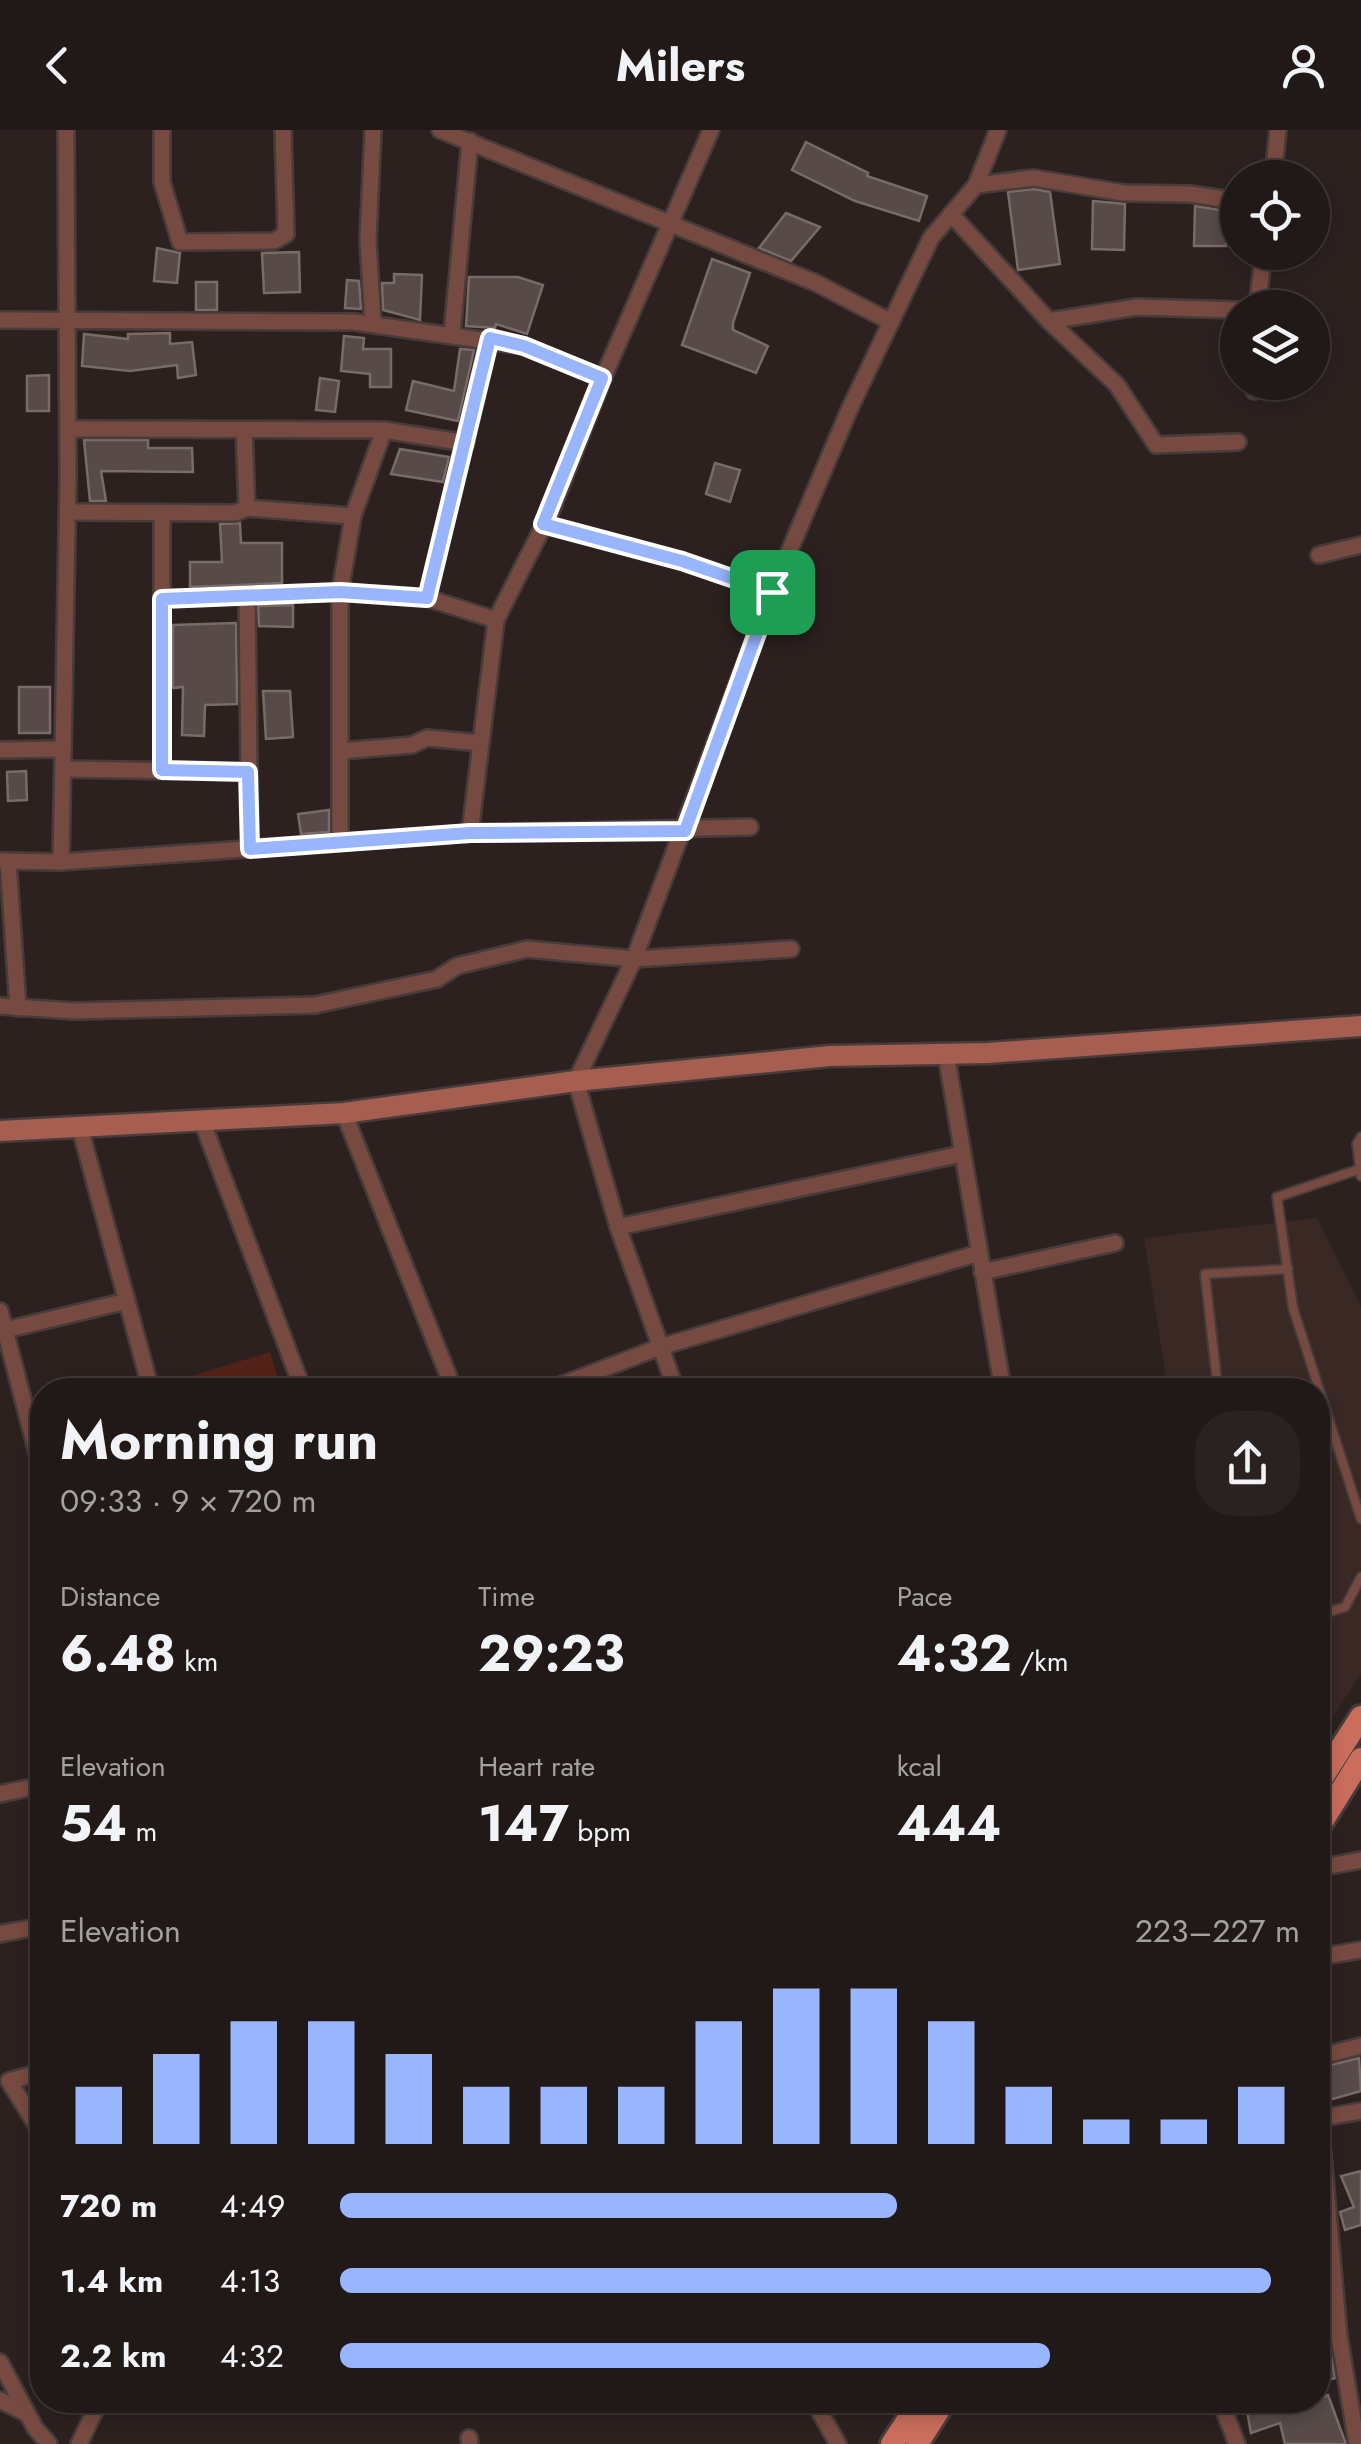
<!DOCTYPE html>
<meta charset="utf-8">
<style>
:root{--surface:#211917;--page:#292220;--text:#f1f3f6;--muted:#a2a0a1;--line:#3e3836;--accent:#98b5fd}
body{margin:0;font-family:Jost,sans-serif;background:var(--page);color:var(--text);height:100vh;display:flex;flex-direction:column;font-size:38px;white-space:nowrap}
*{box-sizing:border-box;margin:0}
p{font-size:32px;color:var(--muted)}
.icon{flex:none;width:55px;height:55px;fill:none;stroke:currentColor;stroke-width:2;stroke-linecap:round;stroke-linejoin:round}
.map{position:relative;flex:1;overflow:hidden}
.drawer{position:absolute;left:30px;top:1248px;width:1300px;height:1035px;display:flex;flex-direction:column;background:var(--surface);border-radius:40px;box-shadow:0 5px 15px #0003,0 0 0 2px var(--line)}
.drawer>*{flex:none}
.controls{position:absolute;left:1220px;top:30px;display:grid;gap:20px}
.controls a{display:grid;place-items:center;width:110px;height:110px;border-radius:50%;background:var(--surface);box-shadow:0 5px 15px #0003,0 0 0 2px var(--line);font-size:50px}
.pin{position:absolute;display:grid;place-items:center;width:85px;height:85px;color:#fff;margin:-42px;border-radius:20px;box-shadow:0 5px 15px #0006}
.round{display:grid;place-items:center;flex:none;width:105px;height:105px;border-radius:40px;background:var(--page)}
.overview{display:flex;align-items:center;justify-content:space-between;height:170px;padding:0 30px}
h1{font-size:55px;font-weight:700;line-height:75px}
.stats{display:grid;grid-template-columns:repeat(3,1fr);gap:15px;height:170px;padding:10px 30px}
.stats div{display:grid;align-content:center}
.stats b{font-size:50px;font-weight:700}
.stats small{font-size:28px;font-weight:400}
.stats p{font-size:28px}
.chart{height:280px;padding:20px 30px}
.chart p{display:flex;justify-content:space-between}
.chart svg{width:100%;height:180px;margin-top:10px;stroke:var(--accent);stroke-width:6}
ul{padding:0 30px;list-style:none;font-size:32px}
li{display:grid;grid-template-columns:160px 120px 1fr;align-items:center;height:75px}
li i{height:25px;border-radius:12px;background:var(--accent)}
header{display:flex;justify-content:space-between;align-items:center;height:130px;padding:0 30px;background:var(--surface);font-size:45px;font-weight:700}
.map>svg:first-child{display:block}
</style>
<header><svg class="icon" aria-label="back" viewBox="0 0 24 24"><path d="M15 5l-7 7 7 7"/></svg>Milers<svg class="icon" aria-label="person" viewBox="0 0 24 24"><circle cx="12" cy="8" r="4"/><path d="M4 21q1-7 8-7t8 7"/></svg></header>
<div class="map">
<svg width="1361" height="2314" viewBox="0 0 1361 2314">
<rect width="100%" height="100%" fill="#2c211f"/>
<!-- built -->
<polygon fill="#392824" points="1317,1088 1361,1177 1361,1544 1318,1609 1318,1260 1168,1260 1144,1108"/>
<!-- green -->
<polygon fill="#532118" points="270,1222 282,1260 157,1260 156,1257"/>
<!-- building -->
<g fill="#574a48" stroke="#786b68" stroke-width="2.5">
<polygon points="806,12 868,43 867,46 927,66 919,91 855,71 792,40"/>
<polygon points="1034,59 1050,62 1060,134 1018,140 1008,62"/>
<polygon points="1093,71 1125,74 1124,120 1092,119"/>
<polygon points="1195,76 1226,81 1226,116 1194,116"/>
<polygon points="786,83 820,97 791,131 759,118"/>
<polygon points="157,118 180,123 177,153 154,151"/>
<polygon points="299,122 300,162 264,163 262,123"/>
<polygon points="712,129 750,143 733,193 733,200 768,216 756,243 682,215"/>
<polygon points="394,144 422,145 420,190 383,180 382,153 394,153"/>
<polygon points="469,147 518,147 543,155 527,204 496,194 495,198 466,196"/>
<polygon points="347,150 359,151 361,179 345,178"/>
<rect x="196" y="152" width="21" height="28"/>
<polygon points="170,203 170,214 192,212 196,245 178,248 177,235 130,241 82,236 84,204 128,209 128,204"/>
<polygon points="344,206 364,208 363,219 391,219 391,257 370,257 370,244 341,241"/>
<polygon points="460,219 474,220 458,291 406,280 413,251 454,261"/>
<polygon points="49,245 49,281 27,281 27,246"/>
<polygon points="320,248 339,251 335,282 316,280"/>
<polygon points="84,310 148,310 148,318 192,318 193,342 101,341 106,371 90,371"/>
<polygon points="400,319 449,327 443,352 391,344"/>
<polygon points="715,333 740,340 730,372 706,364"/>
<polygon points="240,393 241,413 282,413 282,453 190,457 190,432 222,432 220,394"/>
<polygon points="293,475 293,497 259,496 258,476"/>
<polygon points="236,493 237,574 205,575 204,606 182,605 183,557 173,558 173,495"/>
<rect x="19" y="557" width="31" height="46"/>
<polygon points="263,561 290,561 293,607 266,609"/>
<polygon points="26,641 27,670 8,671 7,642"/>
<polygon points="329,680 329,702 301,704 298,684"/>
<polygon points="1359,1928 1361,1961 1329,1970 1318,1938"/>
<polygon points="1361,2041 1361,2095 1345,2100 1340,2082 1354,2077 1341,2046"/>
<polygon points="1322,2169 1335,2248 1318,2253 1318,2170"/>
<polygon points="1328,2265 1346,2314 1285,2314 1280,2293 1251,2303 1245,2270 1285,2270 1287,2282"/>
</g>
<g fill="none" stroke-linecap="round" stroke-linejoin="round">
<!-- lane casing -->
<g stroke="#473c3a" stroke-width="12">
<g id="lane">
<polyline points="1361,1007 1357,1014 1361,1046"/>
<polyline points="1360,1039 1277,1067 1293,1178 1361,1389"/>
<polyline points="1218,1260 1205,1144 1288,1139"/>
<polyline points="1318,1485 1345,1477 1361,1447"/>
</g>
</g>
<!-- street casing -->
<g stroke="#473c3a" stroke-width="20">
<g id="street">
<polyline points="162,0 162,52 180,112 274,111 286,104 283,0"/>
<polyline points="440,0 816,153 891,192"/>
<polyline points="1273,48 1278,0"/>
<polyline points="976,55 1034,48 1124,63 1190,64 1238,71"/>
<polyline points="951,84 1049,191 1117,255 1156,315 1238,312"/>
<polyline points="1257,178 1264,122"/>
<polyline points="0,190 354,192 523,216 603,248"/>
<polyline points="1049,191 1137,177 1238,180"/>
<polyline points="373,194 368,110 373,0"/>
<polyline points="452,204 470,11"/>
<polyline points="1254,261 1254,252"/>
<polyline points="68,299 384,300 466,313"/>
<polyline points="244,300 247,378"/>
<polyline points="68,382 235,383 247,378 353,386"/>
<polyline points="162,383 162,640"/>
<polyline points="543,394 682,431 772,462"/>
<polyline points="1319,425 1361,415"/>
<polyline points="247,467 250,719"/>
<polyline points="427,468 489,208"/>
<polyline points="162,469 340,462 427,468 496,490"/>
<polyline points="0,620 63,619"/>
<polyline points="341,621 412,615 427,608 481,613"/>
<polyline points="63,639 248,642"/>
<polyline points="470,703 496,490 552,379 603,248 711,0"/>
<polyline points="340,713 340,462 353,386 384,300"/>
<polyline points="0,731 61,732 470,703 750,697"/>
<polyline points="8,731 18,878"/>
<polyline points="61,732 68,347 66,0"/>
<polyline points="0,876 74,881 315,875 437,849 457,836 527,819 634,829 791,819"/>
<polyline points="946,924 1003,1260"/>
<polyline points="344,983 454,1260"/>
<polyline points="202,991 303,1260"/>
<polyline points="80,998 151,1260"/>
<polyline points="618,1097 962,1024"/>
<polyline points="982,1142 1115,1113"/>
<polyline points="0,1181 42,1342"/>
<polyline points="5,1200 127,1171"/>
<polyline points="548,1260 660,1217 979,1123"/>
<polyline points="676,1260 618,1097 576,951 634,829 772,462 850,278 931,108 976,55 998,0"/>
<polyline points="0,1664 42,1655"/>
<polyline points="1318,1738 1361,1730"/>
<polyline points="0,1804 42,1796"/>
<polyline points="1318,1827 1361,1820"/>
<polyline points="1318,1927 1361,1916"/>
<polyline points="42,1942 9,1951 42,2004"/>
<polyline points="1318,1969 1339,2206 1357,2314"/>
<polyline points="1321,1988 1361,1981"/>
<polyline points="0,2232 35,2298 49,2314"/>
<polyline points="0,2270 26,2283"/>
<polyline points="813,2270 838,2314"/>
<polyline points="1220,2270 1237,2314"/>
<polyline points="469,2308 470,2314"/>
<polyline points="79,2314 100,2270"/>
</g>
</g>
<!-- secondary casing -->
<g stroke="#473c3a" stroke-width="25">
<polyline id="secondary" points="0,1001 344,983 576,951 830,926 988,923 1361,896"/>
</g>
<!-- primary casing -->
<g stroke="#473c3a" stroke-width="28">
<g id="primary">
<polyline points="1318,1654 1361,1587"/>
<polyline points="1318,1698 1361,1629"/>
<polyline points="892,2314 921,2270"/>
<polyline points="917,2314 945,2270"/>
</g>
</g>
<!-- lane -->
<use href="#lane" stroke="#774a41" stroke-width="8"/>
<!-- street -->
<use href="#street" stroke="#774a41" stroke-width="15"/>
<!-- secondary -->
<use href="#secondary" stroke="#a65e51" stroke-width="20"/>
<!-- primary -->
<use href="#primary" stroke="#c96d5c" stroke-width="22"/>
</g>
<g fill="none" stroke-linecap="round" stroke-linejoin="round">
<!-- route casing -->
<g stroke="#fff" stroke-width="20">
<polygon id="route" points="490,208 524,216 602,248 543,394 682,431 772,462 685,701 470,703 250,719 248,642 162,640 162,469 340,462 427,468"/>
</g>
<!-- route -->
<use href="#route" stroke="#98b5fd" stroke-width="12"/>
</g>
</svg>
<div class="controls">
<a><svg class="icon" aria-label="locate" viewBox="0 0 24 24"><circle cx="12" cy="12" r="6"/><path d="M12 2v4M12 18v4M2 12h4M18 12h4"/></svg></a>
<a><svg class="icon" aria-label="layers" viewBox="0 0 24 24"><path d="M12 4l9 5-9 5-9-5zM3 14l9 5 9-5"/></svg></a>
</div>
<div class="pin" style="left:772px;top:462px;background:#1e9e55"><svg class="icon" aria-label="arrive" viewBox="0 0 24 24"><path d="M6 21V4h12l-3 4 3 4H6"/></svg></div>
<section class="drawer">
<div class="overview"><div><h1>Morning run</h1><p>09:33 · 9 × 720 m</p></div><a class="round"><svg class="icon" aria-label="share" viewBox="0 0 24 24"><path d="M12 15V3M7 8l5-5 5 5M5 13v7h14v-7"/></svg></a></div>
<div class="stats">
<div><p>Distance</p><b>6.48<small> km</small></b></div>
<div><p>Time</p><b>29:23</b></div>
<div><p>Pace</p><b>4:32<small> /km</small></b></div>
</div>
<div class="stats">
<div><p>Elevation</p><b>54<small> m</small></b></div>
<div><p>Heart rate</p><b>147<small> bpm</small></b></div>
<div><p>kcal</p><b>444</b></div>
</div>
<div class="chart"><p><span>Elevation</span>223–227 m</p>
<svg viewBox="0 0 160 44" preserveAspectRatio="none"><path d="M5 44V30M15 44V22M25 44V14M35 44V14M45 44V22M55 44V30M65 44V30M75 44V30M85 44V14M95 44V6M105 44V6M115 44V14M125 44V30M135 44V38M145 44V38M155 44V30"/></svg>
</div>
<ul>
<li><b>720 m</b>4:49<i style="width:58%"></i></li>
<li><b>1.4 km</b>4:13<i style="width:97%"></i></li>
<li><b>2.2 km</b>4:32<i style="width:74%"></i></li>
</ul>
</section>
</div>
